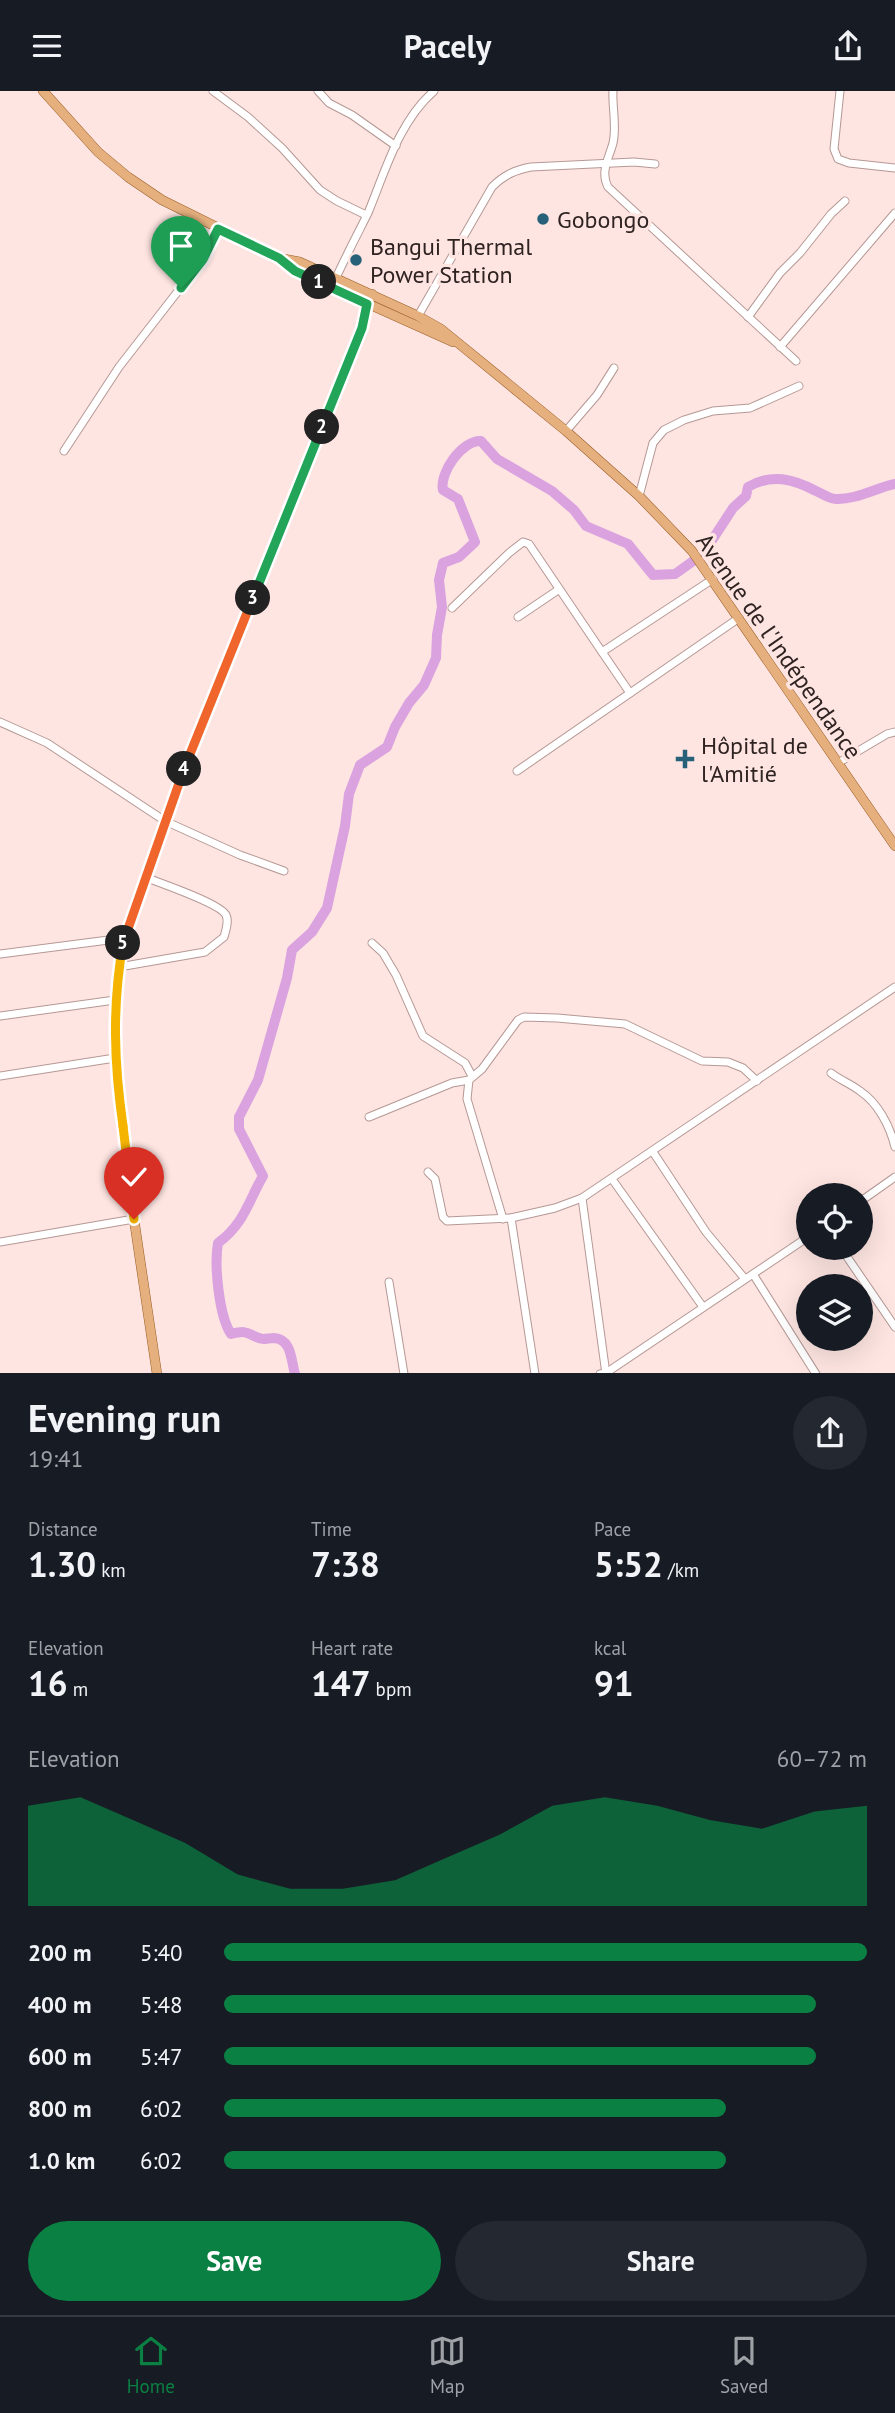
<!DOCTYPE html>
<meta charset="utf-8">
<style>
:root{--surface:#171b24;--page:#242831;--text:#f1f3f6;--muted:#9ea1a6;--line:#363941;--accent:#0b8043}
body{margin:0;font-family:"PT Sans",sans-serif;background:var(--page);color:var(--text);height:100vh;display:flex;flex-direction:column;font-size:26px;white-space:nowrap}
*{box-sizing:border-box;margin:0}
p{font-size:23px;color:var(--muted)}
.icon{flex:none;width:38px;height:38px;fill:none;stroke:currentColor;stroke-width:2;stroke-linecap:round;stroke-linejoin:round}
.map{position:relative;height:1282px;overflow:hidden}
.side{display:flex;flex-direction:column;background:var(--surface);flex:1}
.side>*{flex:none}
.tools{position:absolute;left:796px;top:1092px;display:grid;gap:14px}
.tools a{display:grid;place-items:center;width:77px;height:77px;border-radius:50%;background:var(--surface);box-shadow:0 7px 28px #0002;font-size:35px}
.pin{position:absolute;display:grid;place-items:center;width:60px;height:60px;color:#fff;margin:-72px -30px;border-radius:50% 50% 50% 0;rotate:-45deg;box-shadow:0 0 7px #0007}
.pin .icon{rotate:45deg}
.km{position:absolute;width:35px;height:35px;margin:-18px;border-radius:50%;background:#222;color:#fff;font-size:19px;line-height:35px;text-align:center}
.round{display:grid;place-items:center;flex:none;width:74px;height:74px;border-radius:37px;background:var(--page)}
.overview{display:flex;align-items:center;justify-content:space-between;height:119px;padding:0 28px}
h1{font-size:38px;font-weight:800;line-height:52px}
.figures{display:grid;grid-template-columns:repeat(3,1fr);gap:10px;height:119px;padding:7px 28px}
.figures div{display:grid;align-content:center}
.figures b{font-size:35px;font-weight:800}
.figures small{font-size:19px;font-weight:400}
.figures p{font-size:19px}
.chart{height:196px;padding:14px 28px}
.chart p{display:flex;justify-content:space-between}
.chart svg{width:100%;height:126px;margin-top:7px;fill:var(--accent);opacity:.7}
.action{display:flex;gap:14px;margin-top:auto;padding:14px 28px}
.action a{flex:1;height:80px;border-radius:42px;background:var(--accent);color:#fff;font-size:28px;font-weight:800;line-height:80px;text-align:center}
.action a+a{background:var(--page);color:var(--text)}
ul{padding:0 28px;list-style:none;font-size:23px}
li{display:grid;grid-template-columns:112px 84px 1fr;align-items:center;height:52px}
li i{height:18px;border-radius:9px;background:var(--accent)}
header{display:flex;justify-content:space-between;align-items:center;height:91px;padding:0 28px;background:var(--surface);font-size:32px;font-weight:800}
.tab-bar{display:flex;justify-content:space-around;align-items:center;height:98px;border-top:2px solid var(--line);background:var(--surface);font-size:19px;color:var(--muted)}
.tab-bar a{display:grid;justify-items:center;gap:4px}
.tab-bar .active{color:var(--accent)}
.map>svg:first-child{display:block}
</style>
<header><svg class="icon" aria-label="menu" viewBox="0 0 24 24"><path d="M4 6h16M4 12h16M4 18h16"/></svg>Pacely<svg class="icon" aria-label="share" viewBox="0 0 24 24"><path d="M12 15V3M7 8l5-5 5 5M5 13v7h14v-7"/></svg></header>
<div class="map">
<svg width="895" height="1283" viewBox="0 0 895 1283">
<rect width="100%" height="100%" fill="#fee5e2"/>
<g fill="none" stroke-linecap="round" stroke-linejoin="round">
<!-- river -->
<path stroke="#daa3df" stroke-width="10" d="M295 1283C291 1270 292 1248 274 1247 271 1247 266 1248 263 1248 246 1244 251 1238 231 1243 219 1225 214 1174 218 1152 244 1133 248 1111 263 1085L239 1038V1026L258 989 287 887 292 859 312 841 327 817 345 735 349 703 360 674 387 656 395 636 409 612 424 594 436 567 437 544 442 516 439 489 443 472 459 466 475 451 458 408 443 399C439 382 462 349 481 350L497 368 552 400 574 419 586 435 628 453 653 484 675 483 703 463 733 417 746 405 748 396C772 382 793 388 816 400 823 403 829 408 836 408 855 409 876 397 895 393"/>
<!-- minor casing -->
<g stroke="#b59894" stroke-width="9">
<g id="minor">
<polyline points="213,0 248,26 282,57 320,99 337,110 366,124"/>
<polyline points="318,0 329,12 352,24 396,55"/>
<path d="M613 0C612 17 617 35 613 52 609 67 600 81 608 96L796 270"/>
<polyline points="840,0 834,58 838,68 849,72 895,77"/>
<path d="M335 189C345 167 357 144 368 122 385 81 399 30 434 0"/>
<path d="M418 225 492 96C504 84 515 79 531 76L634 71 655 73"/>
<polyline points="748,226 780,182 800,162 831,123 845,110"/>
<polyline points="780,256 895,122"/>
<polyline points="566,340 597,304 614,277"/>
<polyline points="64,360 119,276 203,168 218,138"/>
<polyline points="639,405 653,352 664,339 684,329 713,320 750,317 799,295"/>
<polyline points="452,517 509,462 523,451 529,453 602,561 713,488"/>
<polyline points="518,526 558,499"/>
<polyline points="602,561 630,602"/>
<polyline points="0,631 47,652 165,730 240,764 284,780"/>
<polyline points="838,672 887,643 895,641"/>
<polyline points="517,680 739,527"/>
<polyline points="372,852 383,862 396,884 423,945 465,972 472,985"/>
<polyline points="0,863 124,847"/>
<path d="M119 876 205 861 224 846C226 839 229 830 226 824 220 812 159 792 145 786"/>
<polyline points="0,925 115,909"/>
<path d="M831 982C840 989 851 993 860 1000 878 1012 890 1035 895 1056"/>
<polyline points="0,985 115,967"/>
<polyline points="369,1026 452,992 469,989"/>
<polyline points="653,1061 706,1141 745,1188"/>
<polyline points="428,1081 435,1088 443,1126 447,1130 511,1127 555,1117 582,1107"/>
<polyline points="612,1088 703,1216"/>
<polyline points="861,1110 895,1086"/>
<polyline points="511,1127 535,1283"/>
<polyline points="503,1128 467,1008 469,989 482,978 518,929 524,926 557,927 625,933 702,970 728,971 743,977 757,990"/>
<polyline points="0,1151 134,1128"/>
<polyline points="841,1157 895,1236"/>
<polyline points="753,1183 816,1283"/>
<polyline points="389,1191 404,1283"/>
<polyline points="600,1283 606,1282 808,1146"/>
<polyline points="606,1283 582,1107 895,896"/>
</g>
</g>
<!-- major casing -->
<g stroke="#9a5d26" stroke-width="10">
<g id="major">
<polyline points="43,0 98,61 128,86 162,109 279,167 300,171 418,225 441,238 566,340 639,405 692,460 895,755"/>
<polyline points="281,168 295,180 453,251"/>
<polyline points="157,1283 134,1128 115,967 116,893 124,847 195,648 362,237 367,213 372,203"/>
</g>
</g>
<!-- minor -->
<use href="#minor" stroke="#fff" stroke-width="7"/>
<!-- major -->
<use href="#major" stroke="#e5b07e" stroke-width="9"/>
</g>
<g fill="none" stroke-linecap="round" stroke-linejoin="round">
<!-- split-1 casing -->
<g stroke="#fff" stroke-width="14">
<polyline id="split-1" points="181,197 203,168 218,138 279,167 295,180 319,191"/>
</g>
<!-- split-2 casing -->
<g stroke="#fff" stroke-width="14">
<polyline id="split-2" points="319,191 367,213 362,237 322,336"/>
</g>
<!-- split-3 casing -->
<g stroke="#fff" stroke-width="14">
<polyline id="split-3" points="253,507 322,336"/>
</g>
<!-- split-4 casing -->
<g stroke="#fff" stroke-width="14">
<polyline id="split-4" points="184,678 253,507"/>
</g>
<!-- split-5 casing -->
<g stroke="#fff" stroke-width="14">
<polyline id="split-5" points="123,852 184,678"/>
</g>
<!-- split-6 casing -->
<g stroke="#fff" stroke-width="14">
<path id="split-6" d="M123 852C112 916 114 972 123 1035"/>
</g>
<!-- split-7 casing -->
<g stroke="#fff" stroke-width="14">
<polyline id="split-7" points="123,1035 134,1128"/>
</g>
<!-- split-1 -->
<use href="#split-1" stroke="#22a559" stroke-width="9"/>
<!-- split-2 -->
<use href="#split-2" stroke="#22a559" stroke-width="9"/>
<!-- split-3 -->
<use href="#split-3" stroke="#22a559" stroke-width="9"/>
<!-- split-4 -->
<use href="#split-4" stroke="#f0652b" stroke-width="9"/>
<!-- split-5 -->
<use href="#split-5" stroke="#f0652b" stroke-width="9"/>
<!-- split-6 -->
<use href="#split-6" stroke="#f5b400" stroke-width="9"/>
<!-- split-7 -->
<use href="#split-7" stroke="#f5b400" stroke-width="9"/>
</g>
<!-- markers -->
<g fill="#266079" stroke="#fee5e2" stroke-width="2.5">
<circle cx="543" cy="128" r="7"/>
<circle cx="356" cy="169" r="7"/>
<path d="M681.5 657.5h7v7h7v7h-7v7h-7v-7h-7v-7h7z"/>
</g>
<g text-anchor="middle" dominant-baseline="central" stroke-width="7" stroke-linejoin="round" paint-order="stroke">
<!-- poi labels -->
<g font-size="24" fill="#2f2322" stroke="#fee5e2" text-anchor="start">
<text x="557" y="128">Gobongo</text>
<text x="370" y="155">Bangui Thermal<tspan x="370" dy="28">Power Station</tspan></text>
<text x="701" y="654">Hôpital de<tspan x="701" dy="28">l'Amitié</tspan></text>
</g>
<!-- street labels -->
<g font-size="24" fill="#2f2322" stroke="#fee5e2">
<text transform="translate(779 555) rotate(55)">Avenue de l'Indépendance</text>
</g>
</g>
</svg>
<div class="tools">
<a><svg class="icon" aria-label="locate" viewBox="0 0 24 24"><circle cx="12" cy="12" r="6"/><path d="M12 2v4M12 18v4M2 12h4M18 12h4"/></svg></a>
<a><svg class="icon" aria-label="layers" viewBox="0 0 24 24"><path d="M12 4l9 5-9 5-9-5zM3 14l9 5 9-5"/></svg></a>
</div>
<div class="pin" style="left:181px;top:197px;background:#1e9e55"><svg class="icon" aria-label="arrive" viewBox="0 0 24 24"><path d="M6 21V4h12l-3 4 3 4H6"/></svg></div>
<div class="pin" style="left:134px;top:1128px;background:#d93025"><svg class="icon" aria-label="check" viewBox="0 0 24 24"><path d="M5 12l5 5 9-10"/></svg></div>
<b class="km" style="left:319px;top:191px">1</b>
<b class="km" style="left:322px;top:336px">2</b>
<b class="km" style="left:253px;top:507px">3</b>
<b class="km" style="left:184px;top:678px">4</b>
<b class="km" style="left:123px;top:852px">5</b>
</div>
<section class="side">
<div class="overview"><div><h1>Evening run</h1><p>19:41</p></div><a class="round"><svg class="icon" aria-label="share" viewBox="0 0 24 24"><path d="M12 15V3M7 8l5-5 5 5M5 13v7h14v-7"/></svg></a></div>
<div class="figures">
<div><p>Distance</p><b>1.30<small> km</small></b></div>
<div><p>Time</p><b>7:38</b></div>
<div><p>Pace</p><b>5:52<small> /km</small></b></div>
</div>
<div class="figures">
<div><p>Elevation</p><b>16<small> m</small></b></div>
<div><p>Heart rate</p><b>147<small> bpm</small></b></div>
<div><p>kcal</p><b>91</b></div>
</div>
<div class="chart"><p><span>Elevation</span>60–72 m</p>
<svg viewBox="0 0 160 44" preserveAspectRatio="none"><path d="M0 44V9L10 6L20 14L30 22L40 33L50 38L60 38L70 35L80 27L90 19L100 9L110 6L120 9L130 14L140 17L150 11L160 9V44z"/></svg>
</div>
<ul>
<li><b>200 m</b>5:40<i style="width:100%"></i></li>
<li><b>400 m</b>5:48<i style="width:92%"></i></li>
<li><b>600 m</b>5:47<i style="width:92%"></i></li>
<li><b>800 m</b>6:02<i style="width:78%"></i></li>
<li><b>1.0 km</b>6:02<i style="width:78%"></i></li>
</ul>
<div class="action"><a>Save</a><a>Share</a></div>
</section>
<nav class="tab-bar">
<a class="active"><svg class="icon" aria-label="home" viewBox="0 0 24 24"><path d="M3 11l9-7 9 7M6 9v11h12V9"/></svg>Home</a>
<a><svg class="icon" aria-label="map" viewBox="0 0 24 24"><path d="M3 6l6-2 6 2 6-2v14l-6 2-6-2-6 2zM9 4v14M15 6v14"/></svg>Map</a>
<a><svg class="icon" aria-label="saved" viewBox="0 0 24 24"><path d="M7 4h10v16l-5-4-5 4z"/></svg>Saved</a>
</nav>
